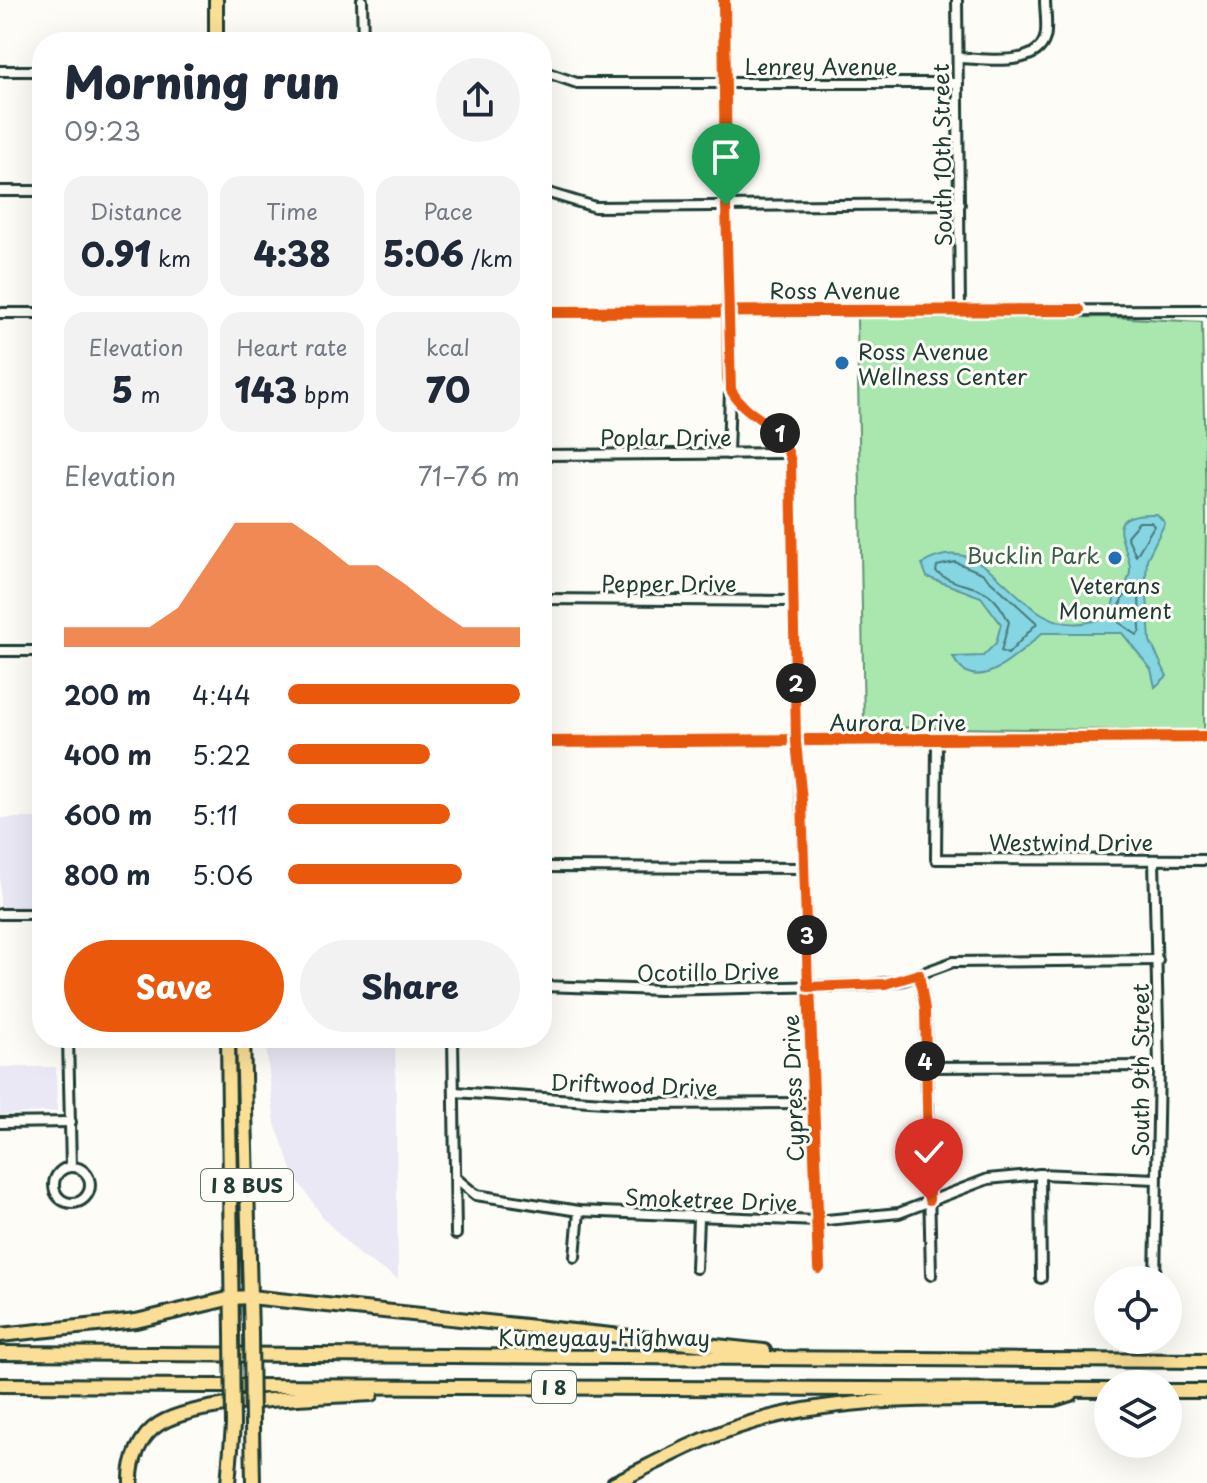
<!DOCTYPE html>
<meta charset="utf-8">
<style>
:root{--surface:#fff;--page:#f2f2f3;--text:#1f2937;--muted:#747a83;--accent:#ea580c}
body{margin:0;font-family:"Playpen Sans",sans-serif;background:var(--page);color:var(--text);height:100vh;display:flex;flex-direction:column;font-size:30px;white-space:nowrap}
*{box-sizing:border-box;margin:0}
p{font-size:26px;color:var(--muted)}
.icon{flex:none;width:44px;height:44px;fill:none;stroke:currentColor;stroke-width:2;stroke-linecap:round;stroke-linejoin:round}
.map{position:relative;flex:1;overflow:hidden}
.details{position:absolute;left:32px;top:32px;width:520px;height:1016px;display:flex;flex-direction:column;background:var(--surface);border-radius:32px;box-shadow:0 8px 32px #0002}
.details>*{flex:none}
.fabs{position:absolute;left:1094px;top:1266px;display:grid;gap:16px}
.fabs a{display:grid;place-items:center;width:88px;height:88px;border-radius:50%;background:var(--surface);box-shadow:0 8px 32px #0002;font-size:40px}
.pin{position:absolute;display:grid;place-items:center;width:68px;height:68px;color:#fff;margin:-82px -34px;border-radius:50% 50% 50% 0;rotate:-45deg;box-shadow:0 0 8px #0007}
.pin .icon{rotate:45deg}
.km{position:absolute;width:40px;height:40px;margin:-20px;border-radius:50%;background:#222;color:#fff;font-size:22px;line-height:40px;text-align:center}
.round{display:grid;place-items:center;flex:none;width:84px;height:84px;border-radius:42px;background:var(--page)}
.summary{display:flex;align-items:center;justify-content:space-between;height:136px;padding:0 32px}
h1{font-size:44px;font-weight:800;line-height:60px}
.stats{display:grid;grid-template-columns:repeat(3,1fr);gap:12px;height:136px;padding:8px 32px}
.stats div{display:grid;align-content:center;border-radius:20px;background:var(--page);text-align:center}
.stats b{font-size:34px;font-weight:800}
.stats small{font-size:22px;font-weight:400}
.stats p{font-size:22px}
.chart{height:224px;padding:16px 32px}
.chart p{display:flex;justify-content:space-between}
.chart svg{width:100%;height:144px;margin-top:8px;fill:var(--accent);opacity:.7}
.primary-button{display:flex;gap:16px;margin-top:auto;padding:16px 32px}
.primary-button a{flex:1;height:92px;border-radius:48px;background:var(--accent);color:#fff;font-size:32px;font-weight:800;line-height:92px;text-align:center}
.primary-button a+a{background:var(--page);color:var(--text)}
ul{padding:0 32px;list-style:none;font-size:26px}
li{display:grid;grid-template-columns:128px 96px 1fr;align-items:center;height:60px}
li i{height:20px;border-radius:10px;background:var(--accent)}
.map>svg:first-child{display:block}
</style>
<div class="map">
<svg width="1207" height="1483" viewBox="0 0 1207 1483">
<rect width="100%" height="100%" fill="#fdfcf7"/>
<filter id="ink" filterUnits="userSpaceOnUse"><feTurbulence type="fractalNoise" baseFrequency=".0125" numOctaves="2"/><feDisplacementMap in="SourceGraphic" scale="16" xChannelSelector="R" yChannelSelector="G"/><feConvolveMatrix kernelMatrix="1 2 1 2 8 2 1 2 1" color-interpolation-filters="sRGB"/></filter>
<g filter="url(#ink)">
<!-- built -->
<g fill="#e9e8f4">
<rect x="0" y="818" width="42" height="96"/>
<polygon points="265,1038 395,1038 398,1279 358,1254 324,1219 294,1175 275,1124"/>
<polygon points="0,1067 56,1067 57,1111 0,1115"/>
</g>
<!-- green -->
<polygon fill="#a9e7af" stroke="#649272" stroke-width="2" points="1110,317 1202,322 1206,516 1204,731 864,727 857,318"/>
<!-- water -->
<path fill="#85d5e2" stroke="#5c989c" stroke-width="2" d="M1157 514 1165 523 1147 559 1146 579 1150 641 1167 676 1155 687 1151 669 1122 633H1042C1022 651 975 701 953 657L983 656 996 643 1001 624 981 597 927 577 922 564C1000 517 1019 661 1111 614L1116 589 1125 588C1126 583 1131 575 1130 569 1130 544 1095 512 1157 514Z"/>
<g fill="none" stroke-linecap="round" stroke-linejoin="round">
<!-- shore -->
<g stroke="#487a7a" stroke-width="2">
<polygon points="1139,522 1151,522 1154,526 1136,556 1127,536"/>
<path d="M955 562 982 573 1037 623 1008 654 1001 651 1009 622C987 576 969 595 936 572L937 566Z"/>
<polygon points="1133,591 1139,594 1140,631 1137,635 1117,621 1122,598"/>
</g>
<!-- minor casing -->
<g stroke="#1f3d34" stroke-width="14">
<g id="minor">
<polyline points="362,0 363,42"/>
<path d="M724 0 728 379C738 421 778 413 791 461L796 742 805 868 819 1268"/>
<polyline points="957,0 960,309"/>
<path d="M958 58C981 58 1036 69 1045 38 1048 27 1045 12 1045 0"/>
<polyline points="0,71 42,71"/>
<polyline points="542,71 577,83 958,83"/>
<polyline points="0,191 42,191"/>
<polyline points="542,191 595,207 960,204"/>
<polyline points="542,312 1207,310"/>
<polyline points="0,313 42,313"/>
<polyline points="728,454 730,391"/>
<polyline points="542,455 789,453"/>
<polyline points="542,599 795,601"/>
<polyline points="0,651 42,651"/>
<polyline points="937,741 936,859 1207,860"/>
<polyline points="542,742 1207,737"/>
<polyline points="1154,860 1159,1066 1155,1280"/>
<polyline points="542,867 805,868"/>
<polyline points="0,914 42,914"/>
<polyline points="919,974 925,1009 931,1275"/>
<polyline points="542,986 660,990 871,985 904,980 953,962 1158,960"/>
<polyline points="68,1038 71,1167"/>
<polyline points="453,1038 456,1234"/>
<polyline points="925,1067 1159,1066"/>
<polyline points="454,1092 634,1104 813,1103"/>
<polyline points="0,1123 71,1122"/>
<circle cx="72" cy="1185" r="18"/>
<polyline points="1040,1174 1041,1278"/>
<polyline points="457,1179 476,1195 579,1211 816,1221 899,1213 988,1179 1040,1174 1156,1179"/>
<polyline points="575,1257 579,1211"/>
<polyline points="696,1268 698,1218"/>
</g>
</g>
<!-- highway casing -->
<g stroke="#1f3d34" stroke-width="18">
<g id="highway">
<polyline points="216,0 216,42"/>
<polyline points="228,1038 232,1333"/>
<polyline points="243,1038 251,1333"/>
<polyline points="0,1335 136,1321 232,1298 250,1297 764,1351"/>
<polyline points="0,1353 1207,1361"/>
<polyline points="0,1385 1108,1390"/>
<polyline points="1168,1391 1207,1391"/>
<polyline points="252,1426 253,1483"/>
<path d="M131 1483C130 1461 140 1436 159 1424 199 1399 322 1397 372 1394"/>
<polyline points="228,1483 233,1426"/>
<path d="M614 1483C654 1464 695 1441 737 1427 836 1393 951 1400 1055 1399L1071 1394"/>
</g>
</g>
<!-- minor -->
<use href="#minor" stroke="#fdfcf7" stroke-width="8"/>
<!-- highway -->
<use href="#highway" stroke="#fbdf96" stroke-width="12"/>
<!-- highway-bridge casing -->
<g stroke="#1f3d34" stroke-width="18" stroke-linecap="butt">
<g id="highway-bridge">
<polyline points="232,1333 233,1426"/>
<polyline points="251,1333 252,1426"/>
</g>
</g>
<!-- highway-bridge -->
<use href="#highway-bridge" stroke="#fbdf96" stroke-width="12"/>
<!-- cycleway casing -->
<g stroke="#fdfcf7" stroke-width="17">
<g id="cycleway">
<path d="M724 0 728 379C738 421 778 413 791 461L796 742 805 868 819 1268"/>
<polyline points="542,312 1079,310"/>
<polyline points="542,742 1207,737"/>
</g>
</g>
<!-- cycleway -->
<use href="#cycleway" stroke="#e8590c" stroke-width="12"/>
</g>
</g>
<g fill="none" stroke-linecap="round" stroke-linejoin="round" filter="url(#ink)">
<!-- route casing -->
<g stroke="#fff" stroke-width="16">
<path id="route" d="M726 205 731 390C750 424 778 415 791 461L796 742 802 800 808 987 885 984 919 974 925 1009 929 1200"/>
</g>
<!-- route -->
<use href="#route" stroke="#ea580c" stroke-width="10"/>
</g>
<!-- markers -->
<g fill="#1f6fb2" stroke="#fdfcf7" stroke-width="3">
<circle cx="842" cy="363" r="8"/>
<circle cx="1115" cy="558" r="8"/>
</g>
<g text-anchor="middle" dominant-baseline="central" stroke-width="6" stroke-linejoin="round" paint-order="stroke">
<!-- shield labels -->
<g fill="#fdfcf7" stroke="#62766e" stroke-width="2">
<rect x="201" y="1169" width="92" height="32" rx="6"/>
<rect x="532" y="1371" width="44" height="32" rx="6"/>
</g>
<g font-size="20" font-weight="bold" fill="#1f3d34">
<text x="247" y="1185">I 8 BUS</text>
<text x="554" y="1387">I 8</text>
</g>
<!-- street labels -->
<g font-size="22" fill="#1f3d34" stroke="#fdfcf7">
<text x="821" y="65">Lenrey Avenue</text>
<text transform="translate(941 155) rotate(-91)">South 10th Street</text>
<text x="835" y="289">Ross Avenue</text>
<text x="666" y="436">Poplar Drive</text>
<text x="669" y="582">Pepper Drive</text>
<text x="898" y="721">Aurora Drive</text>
<text x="1071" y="841">Westwind Drive</text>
<text transform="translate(708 971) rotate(-1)">Ocotillo Drive</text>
<text transform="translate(1139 1070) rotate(-90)">South 9th Street</text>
<text transform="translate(634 1084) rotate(2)">Driftwood Drive</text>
<text transform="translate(792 1088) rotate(-92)">Cypress Drive</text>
<text transform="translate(711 1199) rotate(2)">Smoketree Drive</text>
<text x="604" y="1336">Kumeyaay Highway</text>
</g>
<!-- poi labels -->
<g font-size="22" fill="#1f3d34" stroke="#fdfcf7" text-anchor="start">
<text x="858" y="350">Ross Avenue<tspan x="858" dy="25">Wellness Center</tspan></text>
<text x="1115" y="584" text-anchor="middle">Veterans<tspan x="1115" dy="25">Monument</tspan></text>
</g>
<!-- park labels -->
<g font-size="22" fill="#3b5f4d" stroke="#fdfcf7">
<text x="1033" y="554">Bucklin Park</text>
</g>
</g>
</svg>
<div class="fabs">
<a><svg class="icon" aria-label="locate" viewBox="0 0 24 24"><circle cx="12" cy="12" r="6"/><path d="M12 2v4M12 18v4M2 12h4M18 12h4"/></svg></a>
<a><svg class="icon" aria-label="layers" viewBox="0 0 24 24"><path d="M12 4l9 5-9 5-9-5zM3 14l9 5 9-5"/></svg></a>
</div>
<div class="pin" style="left:726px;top:205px;background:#1e9e55"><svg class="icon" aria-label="arrive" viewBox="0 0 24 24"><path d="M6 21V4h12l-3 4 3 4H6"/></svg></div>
<div class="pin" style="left:929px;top:1200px;background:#d93025"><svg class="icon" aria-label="check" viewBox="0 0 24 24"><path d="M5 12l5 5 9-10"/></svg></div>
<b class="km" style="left:780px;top:433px">1</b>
<b class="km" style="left:796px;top:683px">2</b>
<b class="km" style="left:807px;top:935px">3</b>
<b class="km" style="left:925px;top:1061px">4</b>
<section class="details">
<div class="summary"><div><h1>Morning run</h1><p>09:23</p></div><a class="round"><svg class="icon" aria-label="share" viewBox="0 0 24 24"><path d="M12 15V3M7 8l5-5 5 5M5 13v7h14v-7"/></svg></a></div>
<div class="stats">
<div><p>Distance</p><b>0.91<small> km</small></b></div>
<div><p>Time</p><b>4:38</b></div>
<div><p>Pace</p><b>5:06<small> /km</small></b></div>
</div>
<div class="stats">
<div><p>Elevation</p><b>5<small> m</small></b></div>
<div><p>Heart rate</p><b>143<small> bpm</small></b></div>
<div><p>kcal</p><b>70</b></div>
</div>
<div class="chart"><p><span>Elevation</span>71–76 m</p>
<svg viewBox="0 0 160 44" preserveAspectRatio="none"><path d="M0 44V38L10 38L20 38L30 38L40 32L50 19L60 6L70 6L80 6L90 12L100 19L110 19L120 25L130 32L140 38L150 38L160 38V44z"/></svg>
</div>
<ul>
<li><b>200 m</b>4:44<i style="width:100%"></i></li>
<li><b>400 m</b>5:22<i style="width:61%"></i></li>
<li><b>600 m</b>5:11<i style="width:70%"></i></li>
<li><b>800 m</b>5:06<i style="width:75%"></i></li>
</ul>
<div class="primary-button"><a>Save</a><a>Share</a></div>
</section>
</div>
